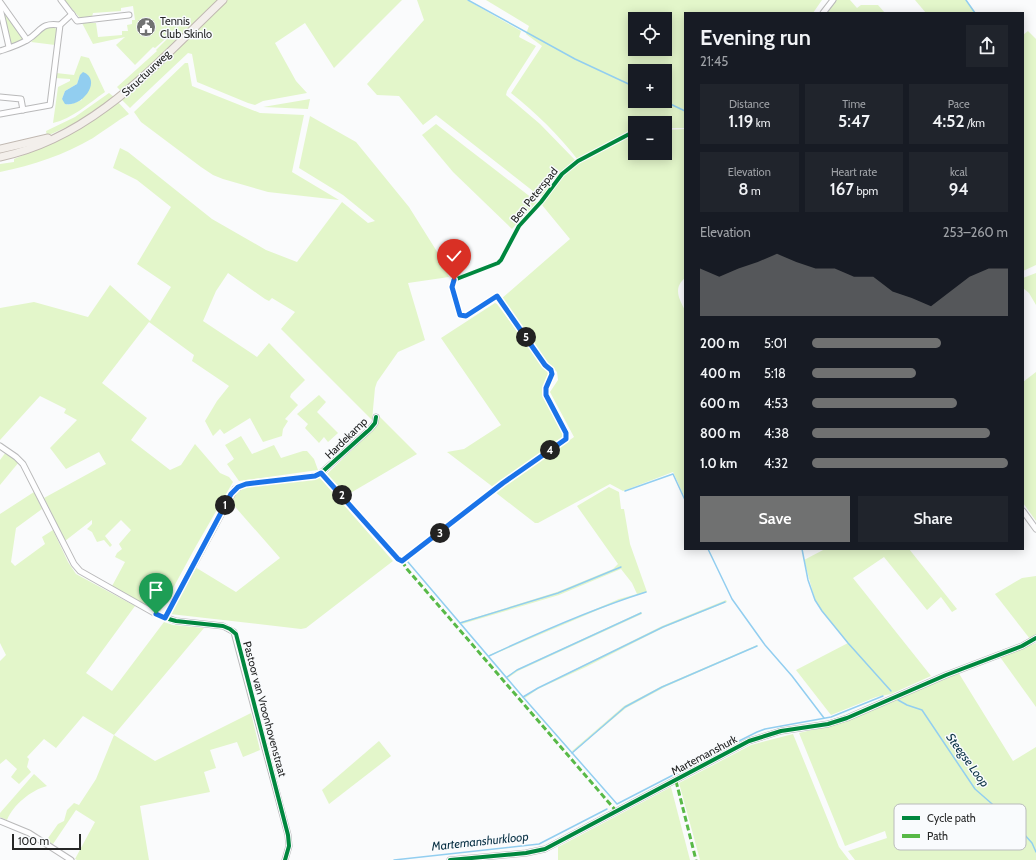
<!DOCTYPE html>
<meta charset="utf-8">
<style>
:root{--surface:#171b24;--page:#20242c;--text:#f1f3f6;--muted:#9ea1a6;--accent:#707171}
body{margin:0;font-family:Cabin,sans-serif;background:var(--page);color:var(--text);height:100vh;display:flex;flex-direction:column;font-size:15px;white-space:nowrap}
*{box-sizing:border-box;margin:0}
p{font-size:13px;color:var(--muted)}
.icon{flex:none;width:22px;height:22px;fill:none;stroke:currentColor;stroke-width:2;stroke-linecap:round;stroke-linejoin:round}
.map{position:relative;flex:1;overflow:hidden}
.panel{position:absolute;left:684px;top:12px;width:340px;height:538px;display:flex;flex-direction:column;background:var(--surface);border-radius:0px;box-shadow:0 2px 10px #0003}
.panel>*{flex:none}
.buttons{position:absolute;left:628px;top:12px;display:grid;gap:8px}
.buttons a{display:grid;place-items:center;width:44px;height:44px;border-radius:0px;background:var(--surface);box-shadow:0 2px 10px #0003;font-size:20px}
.scale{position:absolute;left:12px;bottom:10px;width:69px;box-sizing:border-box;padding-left:4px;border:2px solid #252626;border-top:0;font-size:11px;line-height:14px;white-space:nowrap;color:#252626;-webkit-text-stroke:3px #f9fbfd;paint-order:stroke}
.pin{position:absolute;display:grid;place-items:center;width:34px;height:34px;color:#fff;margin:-41px -17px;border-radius:50% 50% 50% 0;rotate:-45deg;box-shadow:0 0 4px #0007}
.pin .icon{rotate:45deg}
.km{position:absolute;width:20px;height:20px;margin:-10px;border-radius:50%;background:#222;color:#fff;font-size:11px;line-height:20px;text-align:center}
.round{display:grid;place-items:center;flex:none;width:42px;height:42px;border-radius:0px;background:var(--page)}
.summary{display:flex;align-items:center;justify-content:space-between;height:68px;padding:0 16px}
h1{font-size:22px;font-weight:600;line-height:30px}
.metrics{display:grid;grid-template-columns:repeat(3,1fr);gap:6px;height:68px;padding:4px 16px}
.metrics div{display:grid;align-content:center;border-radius:0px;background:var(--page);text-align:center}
.metrics b{font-size:17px;font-weight:600}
.metrics small{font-size:11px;font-weight:400}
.metrics p{font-size:11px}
.chart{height:112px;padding:8px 16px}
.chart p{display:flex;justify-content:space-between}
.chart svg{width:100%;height:72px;margin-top:4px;fill:var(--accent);opacity:.7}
.cta{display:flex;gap:8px;margin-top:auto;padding:8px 16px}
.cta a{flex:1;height:46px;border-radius:0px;background:var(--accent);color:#fff;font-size:16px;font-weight:600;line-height:46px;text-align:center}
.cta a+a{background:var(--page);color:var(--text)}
ul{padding:0 16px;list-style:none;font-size:13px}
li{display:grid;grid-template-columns:64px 48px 1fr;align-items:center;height:30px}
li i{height:10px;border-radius:5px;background:var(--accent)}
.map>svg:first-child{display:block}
</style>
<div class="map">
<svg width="1036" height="860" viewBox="0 0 1036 860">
<rect width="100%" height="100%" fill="#fafbfc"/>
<!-- green -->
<g fill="#e3f6ca" fill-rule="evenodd">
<polygon points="64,0 219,0 122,92 117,87 157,51 156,50 180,26 155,48 153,47 135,65 116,45 125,37 93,44 82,23 96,23 98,37 122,35 122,31 128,31 127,25 132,24 132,20 135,20 133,6 121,8 121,11 93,13 92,17 80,18"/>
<polygon points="227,0 402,0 334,68 305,23 275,43 296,81 307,93 263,101 255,105 248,103 197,82 192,54 188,53 134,104 130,108 122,100"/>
<polygon points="417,0 467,0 521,31 519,37 536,46 507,91 506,95 540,124 576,161 552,181 543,196 538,195 436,115 423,125 399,96 377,95 367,84 424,20"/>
<path d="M486 0H822L813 13H685V128H665V123H635V130L578 160C558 134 536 113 511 93L542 46 526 34 529 26ZM635 19H665V49H635ZM635 71H665V101H635Z"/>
<polygon points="836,0 850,0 857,8 861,5 878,5 885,13 827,13"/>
<polygon points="915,0 966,0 976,13 926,13"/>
<path d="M2 8 6 16 23 36V39C19 42 14 45 10 43Z"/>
<polygon points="50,27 54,27 57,30 55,45 31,42 44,29"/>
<polygon points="1028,31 1036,39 1036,265 1023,271 1023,35"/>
<path d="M81 56 89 58 105 92C89 103 72 119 53 123L58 87 70 81V79L55 78 56 73 74 75ZM79 78 82 100 68 105 62 99 65 91 77 84Z"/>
<polygon points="185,63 188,63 192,86 260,113 304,115 292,172 339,200 268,192 223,179 213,175 201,167 141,122 134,112"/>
<polygon points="109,93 114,97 82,120 47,136 46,131 75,117"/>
<polygon points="310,99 308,109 263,107"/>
<path d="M118 102 129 114C117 121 105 130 93 138 64 155 33 165 0 172V164L14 162V159C51 144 86 125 118 102Z"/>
<polygon points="310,116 356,142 409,207 436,250 449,277 408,283 425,340 398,352 377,382 375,388 372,420 281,329 295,312 272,298 269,301 265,299 228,273 216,291 203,321 257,357 269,343 270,344 305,380 291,394 290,397 298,405 285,419 288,421 283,429 282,436 263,442 250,418 224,434 220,429 213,436 205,421 217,401 229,386 192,361 194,355 149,322 102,383 147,418 131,440 170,470 181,465 195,444 220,473 229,477 233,482 196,546 160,612 111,588 125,562 115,557 117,553 122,549 119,544 131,530 121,520 105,536 112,545 110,547 104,540 97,542 92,532 87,529 92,524 92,520 65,541 44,498 106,464 99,452 66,469 50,448 77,420 64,413 66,409 40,396 0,440 0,308 34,302 88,317 110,285 150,321 171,287 137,264 171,207 137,180 113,168 120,148 128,152 212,219 266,250 297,262 342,202 368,223 375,221 343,195 299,168"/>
<polygon points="436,124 537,202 512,229 453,172 422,135"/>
<path d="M685 129V278C673 288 679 299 685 310V498L673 472 623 491 610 484 538 523H535L495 492 574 437 550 392 558 380 557 372 548 364 501 299 570 239 542 205 558 180 570 168 601 149 635 133V153H665V130Z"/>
<polygon points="1036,273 1036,305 1029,293 1023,288 1023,278"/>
<polygon points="495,303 497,304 549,374 542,393 563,435 563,437 493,487 447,452 464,449 501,425 441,338"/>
<polygon points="1036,372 1036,521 1023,503 1023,382"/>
<polygon points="319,395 326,402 317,412 338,433 328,442 324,437 319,443 305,428 308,424 297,414"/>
<polygon points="378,415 417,454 347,495 327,474 377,426 379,421"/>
<polygon points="241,436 252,454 274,445 281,458 303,451 307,451 314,459 318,470 239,481 227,464 234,459 225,445"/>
<polygon points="6,452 19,462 0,485 0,460"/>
<polygon points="320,478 393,561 306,628 301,629 170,614 195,567 236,592 280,558 230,501 238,488"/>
<polygon points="609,487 619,492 621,509 624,509 630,544 647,592 619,601 490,656 489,655 619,599 637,594 632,583 621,569 559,595 462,624 461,622 557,592 613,569 618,564 577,506"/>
<polygon points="34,492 42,509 16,528 11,562 15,566 45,544 42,537 53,530 68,562 76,574 135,606 86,673 112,691 164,622 173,625 204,628 114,735 155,761 251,713 260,750 243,757 237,742 210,750 216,768 204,772 210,792 140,806 149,860 77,860 75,859 95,822 76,810 53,844 46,841 58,824 64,821 67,810 74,803 79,805 96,779 114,735 83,716 56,748 44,739 27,757 29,759 27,767 31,772 19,784 11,777 17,769 6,759 0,764 0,661 6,655 0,643 0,514"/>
<polygon points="825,549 909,549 957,609 952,612 941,597 927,610 884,557 853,578 931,676 891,694 876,697 831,715 796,670 848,643 822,611 815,600 804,560"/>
<polygon points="1036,576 1036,635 1030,639 995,594 1022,578"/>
<polygon points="726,600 727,602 663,628 586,667 538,689 525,698 524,696 538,688 662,626"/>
<polygon points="641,612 642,614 518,671 508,678 507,677 516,670"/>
<polygon points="1036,643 1036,707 1000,657"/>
<polygon points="757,645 758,646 665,687 626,708 573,752 572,751 624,706 662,686"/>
<polygon points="958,672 1013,761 1036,747 1036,860 855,860 848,851 887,838 885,831 845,846 799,733 845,722"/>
<polygon points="793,734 839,847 849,860 700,860 679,783 751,745"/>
<polygon points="379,741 391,756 329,804 322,790"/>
<path d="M34 774 47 786C31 790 13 805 7 820L0 817V813Z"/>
<polygon points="671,787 690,860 558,860 558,847"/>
</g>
<!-- water -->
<path fill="#92cef0" d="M83 72C103 80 82 108 65 104L62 99 65 91 77 84 80 75Z"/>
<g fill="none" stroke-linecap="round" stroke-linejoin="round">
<!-- stream -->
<g stroke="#92cef0" stroke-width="1.5">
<polyline points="468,0 575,59 635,87"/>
<polyline points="966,0 975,13"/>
<polyline points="664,101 685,111"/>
<polyline points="625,491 673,474 685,500"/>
<polyline points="708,549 732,599 765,645 792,676 824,718"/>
<polyline points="802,549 808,580 815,600 822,611 848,643 891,691"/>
<polyline points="408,562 523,697 617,804 677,773"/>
<polyline points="460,623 558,593 621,567"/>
<path d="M489 656C540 632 592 609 646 592"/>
<polyline points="507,677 517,670 641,613"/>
<polyline points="523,697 538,688 663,627 725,602"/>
<polyline points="898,700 907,705 922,710 975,789 1015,824 1032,843 1036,852"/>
<polyline points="572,753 625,707 662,687 757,646"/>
<polyline points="683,769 757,732 765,729 831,717 883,696"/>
<polyline points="394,860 539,844 607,809"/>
</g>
<!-- minor casing -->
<g stroke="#b9b9ba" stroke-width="7">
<g id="minor">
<polyline points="61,0 77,21 129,15"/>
<polyline points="0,2 27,40"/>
<polyline points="0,8 9,47"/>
<polyline points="823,13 833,0"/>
<path d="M0 51C9 48 19 45 27 40 41 32 40 22 60 25"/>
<polyline points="0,97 21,99 23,110"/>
<polyline points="0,114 50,105 60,25 72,14"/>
<polyline points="0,446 16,457 23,464 74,564 80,571 156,614 176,621 223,626 234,632 288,835 289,846 285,860"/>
<polyline points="1023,511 1036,529"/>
<polyline points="165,618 235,489 246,484 315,476 321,473 370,429 375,423 376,417"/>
<polyline points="0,821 29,833 71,860"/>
<polyline points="450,860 526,853 545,849 749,741 781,731 828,724 847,718 946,675 1022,646 1036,638"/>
</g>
</g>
<!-- major casing -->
<g stroke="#c0b8b1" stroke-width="9">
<g id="major">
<polyline points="0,149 48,138"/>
<path d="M0 157C93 138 157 63 223 0"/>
</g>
</g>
<!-- minor -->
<use href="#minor" stroke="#fefeff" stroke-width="5"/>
<!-- major -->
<use href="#major" stroke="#f3efeb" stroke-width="7"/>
<!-- quiet -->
<g stroke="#58b947" stroke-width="3" stroke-dasharray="6 3" stroke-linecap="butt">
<polyline points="402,561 407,569 617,812"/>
<polyline points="676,781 696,860"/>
</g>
<!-- cycleway casing -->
<g stroke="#f9fbfd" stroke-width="6">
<g id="cycleway">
<path d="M321 473 398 559 402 561 503 483 565 439 567 433 546 395C544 386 554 378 551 370L545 365 497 297 466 316H462L459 313 452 284 454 280 498 263 501 260 519 226 541 202 562 174 578 161 635 131"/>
<polyline points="285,860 289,846 288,835 236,634 230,629 223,626 176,621 165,618 235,489 246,484 315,476 321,473 370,429 375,423 376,417"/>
<polyline points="450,860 526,853 545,849 749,741 781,731 828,724 847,718 946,675 1022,646 1036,638"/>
</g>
</g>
<!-- cycleway -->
<use href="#cycleway" stroke="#00873e" stroke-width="4"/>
</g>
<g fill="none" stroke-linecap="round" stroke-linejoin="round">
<!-- route casing -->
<g stroke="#fff" stroke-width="8">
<polyline id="route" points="156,614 165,618 231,494 238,487 246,484 315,476 321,473 398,559 402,561 503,483 566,439 566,433 546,395 546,388 552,374 551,370 545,365 497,296 466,316 460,315 452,287 454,280"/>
</g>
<!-- route -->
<use href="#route" stroke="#1a73e8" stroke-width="5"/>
</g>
<!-- icons -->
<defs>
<g id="civic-disc" transform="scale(1)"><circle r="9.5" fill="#707171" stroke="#f9fbfd"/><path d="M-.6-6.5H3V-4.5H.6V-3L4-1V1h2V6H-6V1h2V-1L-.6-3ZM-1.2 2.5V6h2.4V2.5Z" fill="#fff"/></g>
</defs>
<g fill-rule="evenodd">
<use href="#civic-disc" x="146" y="27"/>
</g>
<g text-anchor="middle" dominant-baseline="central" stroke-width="3" stroke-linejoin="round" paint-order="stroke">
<!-- poi labels -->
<g font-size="11" fill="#252626" stroke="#f9fbfd" text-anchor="start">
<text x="160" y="21">Tennis<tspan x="160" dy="13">Club Skinlo</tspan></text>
</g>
<!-- street labels -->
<g font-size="11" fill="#252626" stroke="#f9fbfd">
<text transform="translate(146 73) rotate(-43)">Structuurweg</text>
<text transform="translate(534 195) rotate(-51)">Ben Peterspad</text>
<text transform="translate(346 438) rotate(-44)">Hardekamp</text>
<text transform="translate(265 709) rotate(75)">Pastoor van Vroonhovenstraat</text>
<text transform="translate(704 755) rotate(-28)">Martemanshurk</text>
</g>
<!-- water labels -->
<g font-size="12" font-style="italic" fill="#072f43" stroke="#f9fbfd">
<text transform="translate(968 760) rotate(54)">Steegse Loop</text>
<text transform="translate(480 841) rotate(-6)">Martemanshurkloop</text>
</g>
</g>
<!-- legend -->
<rect x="894" y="804" width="132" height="46" rx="6" fill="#f9fbfd" stroke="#b9bbbc" stroke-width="1"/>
<rect x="902" y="816" width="18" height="4" fill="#00873e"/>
<rect x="902" y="834" width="18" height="4" fill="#58b947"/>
<g font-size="11" fill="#252626">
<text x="927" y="822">Cycle path</text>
<text x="927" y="840">Path</text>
</g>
</svg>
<div class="buttons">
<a><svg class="icon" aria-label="locate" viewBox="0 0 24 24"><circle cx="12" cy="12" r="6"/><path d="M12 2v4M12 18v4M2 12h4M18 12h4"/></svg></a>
<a>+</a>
<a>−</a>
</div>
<div class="scale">100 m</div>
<div class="pin" style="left:156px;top:614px;background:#1e9e55"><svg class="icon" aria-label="arrive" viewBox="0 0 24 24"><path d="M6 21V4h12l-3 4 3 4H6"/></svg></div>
<div class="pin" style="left:454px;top:280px;background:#d93025"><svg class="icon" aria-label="check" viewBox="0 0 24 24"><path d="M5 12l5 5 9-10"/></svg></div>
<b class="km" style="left:225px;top:505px">1</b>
<b class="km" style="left:342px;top:495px">2</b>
<b class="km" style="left:440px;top:533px">3</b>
<b class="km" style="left:550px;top:450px">4</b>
<b class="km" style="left:526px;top:337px">5</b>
<section class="panel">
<div class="summary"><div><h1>Evening run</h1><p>21:45</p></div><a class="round"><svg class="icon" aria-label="share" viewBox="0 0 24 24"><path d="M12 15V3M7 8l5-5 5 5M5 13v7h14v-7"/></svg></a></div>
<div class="metrics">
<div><p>Distance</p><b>1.19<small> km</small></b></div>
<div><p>Time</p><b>5:47</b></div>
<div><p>Pace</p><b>4:52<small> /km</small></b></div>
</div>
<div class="metrics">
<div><p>Elevation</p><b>8<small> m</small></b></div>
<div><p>Heart rate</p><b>167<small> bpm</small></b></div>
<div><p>kcal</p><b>94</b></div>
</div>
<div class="chart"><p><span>Elevation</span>253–260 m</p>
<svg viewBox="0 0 160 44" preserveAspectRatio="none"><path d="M0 44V15L10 20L20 15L30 11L40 6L50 11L60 15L70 15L80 20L90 20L100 29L110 33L120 38L130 29L140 20L150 15L160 15V44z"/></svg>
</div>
<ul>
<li><b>200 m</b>5:01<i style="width:66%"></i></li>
<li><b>400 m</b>5:18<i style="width:53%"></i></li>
<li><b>600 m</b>4:53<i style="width:74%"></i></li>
<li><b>800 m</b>4:38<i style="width:91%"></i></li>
<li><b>1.0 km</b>4:32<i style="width:100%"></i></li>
</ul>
<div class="cta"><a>Save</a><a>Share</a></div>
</section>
</div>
